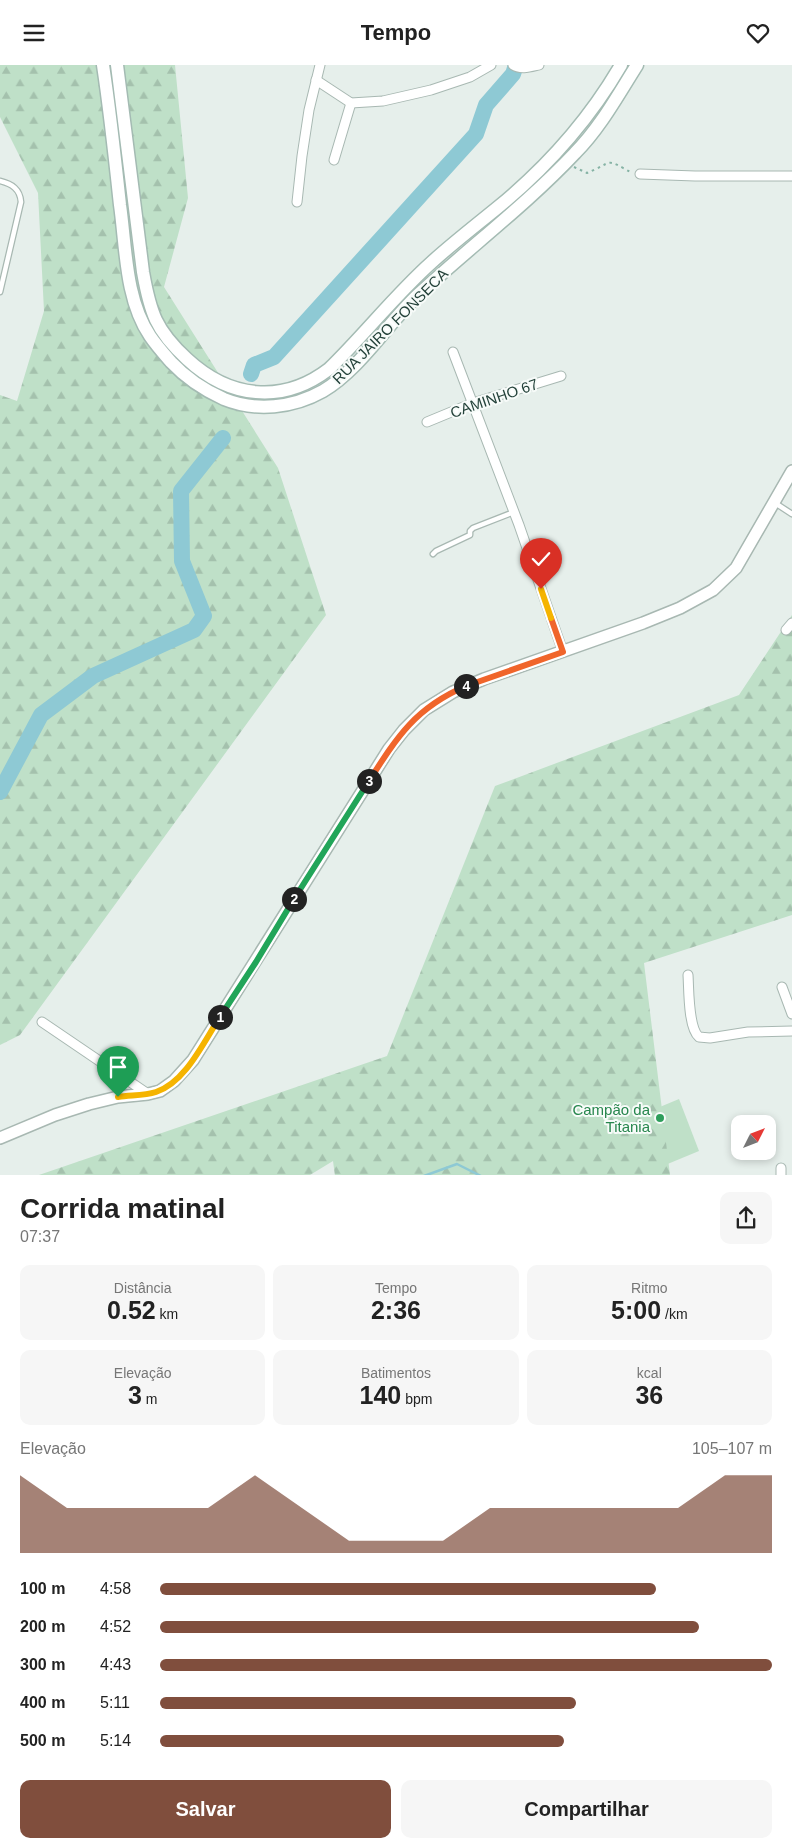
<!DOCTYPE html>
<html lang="pt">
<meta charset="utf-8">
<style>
:root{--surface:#fff;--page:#f6f6f6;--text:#222;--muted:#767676;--accent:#804e3d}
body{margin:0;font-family:Arial,sans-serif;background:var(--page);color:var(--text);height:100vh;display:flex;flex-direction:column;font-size:19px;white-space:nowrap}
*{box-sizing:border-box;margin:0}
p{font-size:16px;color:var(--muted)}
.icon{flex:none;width:28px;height:28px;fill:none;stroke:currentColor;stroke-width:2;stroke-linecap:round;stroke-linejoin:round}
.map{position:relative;height:1110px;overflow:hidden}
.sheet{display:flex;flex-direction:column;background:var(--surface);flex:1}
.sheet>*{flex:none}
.needle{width:32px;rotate:48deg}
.controls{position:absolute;left:731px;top:1050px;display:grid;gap:10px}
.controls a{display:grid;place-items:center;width:45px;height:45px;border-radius:10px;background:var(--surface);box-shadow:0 2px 8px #0003;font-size:25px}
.pin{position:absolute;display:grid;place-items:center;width:42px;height:42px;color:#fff;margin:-51px -21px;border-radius:50% 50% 50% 0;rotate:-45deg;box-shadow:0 0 5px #0007}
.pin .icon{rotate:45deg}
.km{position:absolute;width:25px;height:25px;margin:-12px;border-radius:50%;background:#222;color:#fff;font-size:14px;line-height:25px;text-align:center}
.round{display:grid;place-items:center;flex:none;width:52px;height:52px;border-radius:10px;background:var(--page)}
.overview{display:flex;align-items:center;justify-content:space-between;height:85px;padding:0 20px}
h1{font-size:28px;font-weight:800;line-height:38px}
.figures{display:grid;grid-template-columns:repeat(3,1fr);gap:8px;height:85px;padding:5px 20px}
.figures div{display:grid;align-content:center;border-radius:10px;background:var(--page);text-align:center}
.figures b{font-size:25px;font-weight:800}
.figures small{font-size:14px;font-weight:400}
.figures p{font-size:14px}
.chart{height:140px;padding:10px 20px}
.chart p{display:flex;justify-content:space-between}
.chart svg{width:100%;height:90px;margin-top:5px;fill:var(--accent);opacity:.7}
.primary-button{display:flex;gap:10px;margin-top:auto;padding:10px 20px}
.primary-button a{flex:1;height:58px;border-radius:10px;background:var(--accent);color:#fff;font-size:20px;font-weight:800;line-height:58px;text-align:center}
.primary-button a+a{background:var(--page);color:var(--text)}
ul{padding:0 20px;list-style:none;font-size:16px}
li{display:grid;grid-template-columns:80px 60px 1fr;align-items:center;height:38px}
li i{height:12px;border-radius:6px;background:var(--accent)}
header{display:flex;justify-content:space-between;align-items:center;height:65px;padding:0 20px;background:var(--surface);font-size:22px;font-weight:800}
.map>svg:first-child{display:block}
</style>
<header><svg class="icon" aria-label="menu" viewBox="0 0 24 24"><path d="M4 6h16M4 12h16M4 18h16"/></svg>Tempo<svg class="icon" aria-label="heart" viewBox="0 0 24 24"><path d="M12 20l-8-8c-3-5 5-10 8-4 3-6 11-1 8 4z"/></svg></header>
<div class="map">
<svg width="792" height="1111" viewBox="0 0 792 1111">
<defs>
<pattern id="forest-firs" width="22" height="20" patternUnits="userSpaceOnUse" patternTransform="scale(1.25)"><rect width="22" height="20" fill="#bfe0c8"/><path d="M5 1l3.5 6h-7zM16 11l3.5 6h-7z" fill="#a4c1ad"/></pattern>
</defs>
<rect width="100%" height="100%" fill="#e6efeb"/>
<!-- green -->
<polygon fill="#bfe0c8" points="679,1034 699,1086 641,1110 588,1072"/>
<!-- forest -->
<g fill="url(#forest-firs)">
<polygon points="0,0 175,0 188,133 164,222 278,403 326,550 20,970 0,980 0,330 17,336 44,246 38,128 0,52"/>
<polygon points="792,550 792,850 644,898 670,1110 335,1111 333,1096 310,1110 36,1111 387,991 495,721 739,630"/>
</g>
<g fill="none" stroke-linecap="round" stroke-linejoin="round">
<!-- stream -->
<polyline stroke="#8ec9d4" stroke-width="2.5" points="424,1111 457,1099 481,1111"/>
<!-- river -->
<g stroke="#8ec9d4" stroke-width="16">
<polyline points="251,309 254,300 274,292 476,69 486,40 513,9 516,0"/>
<polyline points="0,727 41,650 93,611 194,565 204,551 182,496 181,426 223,373"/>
</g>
<!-- service casing -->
<g stroke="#a8b8b2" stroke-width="7">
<g id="service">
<path d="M0 116C12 119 20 124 21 137L0 227"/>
<polyline points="775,438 792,449"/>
<polyline points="433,489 436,486 470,470 470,466 473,463 514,447"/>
</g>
</g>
<!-- minor casing -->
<g stroke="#a8b8b2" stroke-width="11">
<g id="minor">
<path d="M513 0C521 5 530 2 539 0"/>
<polyline points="316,15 351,38 383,36 431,25 470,12 491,0"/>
<polyline points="334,95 351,38"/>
<polyline points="640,109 695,111 792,111"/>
<polyline points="297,137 302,91 309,45 320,0"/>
<polyline points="453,287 519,460 563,587"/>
<polyline points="427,357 473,338 561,311"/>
<polyline points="786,565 792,558"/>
<path d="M688 910C689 924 688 963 699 972L710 973 748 967 792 966"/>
<polyline points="782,922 792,949"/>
<polyline points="42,957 148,1029"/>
<polyline points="781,1103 781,1111"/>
</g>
</g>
<!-- tertiary casing -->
<g stroke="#a8b8b2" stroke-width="14">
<polyline id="tertiary" points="0,1073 55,1050 89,1039 118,1032 148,1029 160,1026 174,1016 193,995 389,684 404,665 424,645 453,627 484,614 643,558 680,543 713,525 736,503 792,406"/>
</g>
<!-- secondary casing -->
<g stroke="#a4bbb3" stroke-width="15">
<g id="secondary">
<path d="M103 0C110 46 115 93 120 140 126 182 125 234 150 271 156 280 164 289 171 297 186 313 204 325 224 334 256 347 293 343 323 326 360 304 387 259 418 230 470 182 527 139 575 88 600 63 618 30 637 0"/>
<path d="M117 0 143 207C146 224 149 240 156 255 163 270 175 283 187 294 229 333 282 340 329 304 365 269 395 230 432 197 453 178 475 161 497 143 546 103 589 55 621 0"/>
</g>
</g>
<!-- path -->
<path stroke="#86b3a5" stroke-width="2" stroke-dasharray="2.5 4" stroke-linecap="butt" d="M574 102 587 108C614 97 604 92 632 108"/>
<!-- service -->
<use href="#service" stroke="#fff" stroke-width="4.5"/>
<!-- minor -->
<use href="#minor" stroke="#fff" stroke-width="9"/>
<!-- tertiary -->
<use href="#tertiary" stroke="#fff" stroke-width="11"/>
<!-- secondary -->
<use href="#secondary" stroke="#fff" stroke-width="12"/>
</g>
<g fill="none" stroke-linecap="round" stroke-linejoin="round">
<!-- split-1 casing -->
<g stroke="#fff" stroke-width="10">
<path id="split-1" d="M118 1032C131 1030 144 1031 156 1027 186 1017 204 976 220 952"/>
</g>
<!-- split-2 casing -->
<g stroke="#fff" stroke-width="10">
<polyline id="split-2" points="220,952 256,897 294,834"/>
</g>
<!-- split-3 casing -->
<g stroke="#fff" stroke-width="10">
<polyline id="split-3" points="294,834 369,716"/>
</g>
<!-- split-4 casing -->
<g stroke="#fff" stroke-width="10">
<path id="split-4" d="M369 716C397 672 415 643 466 621"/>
</g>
<!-- split-5 casing -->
<g stroke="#fff" stroke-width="10">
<polyline id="split-5" points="466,621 563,587 551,553"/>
</g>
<!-- split-6 casing -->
<g stroke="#fff" stroke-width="10">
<polyline id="split-6" points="541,524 551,553"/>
</g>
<!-- split-1 -->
<use href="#split-1" stroke="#f5b400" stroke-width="6"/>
<!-- split-2 -->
<use href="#split-2" stroke="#22a559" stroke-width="6"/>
<!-- split-3 -->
<use href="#split-3" stroke="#22a559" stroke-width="6"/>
<!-- split-4 -->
<use href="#split-4" stroke="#f0652b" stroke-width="6"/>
<!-- split-5 -->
<use href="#split-5" stroke="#f0652b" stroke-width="6"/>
<!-- split-6 -->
<use href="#split-6" stroke="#f5b400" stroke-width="6"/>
</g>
<!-- markers -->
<circle fill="#2e9e5b" stroke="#f7fbf9" stroke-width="2" cx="660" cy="1053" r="5"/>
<g text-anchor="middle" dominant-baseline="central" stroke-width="4" stroke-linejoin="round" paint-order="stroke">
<!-- street labels -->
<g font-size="15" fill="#24423a" stroke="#f7fbf9">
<text transform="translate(390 261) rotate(-45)">RUA JAIRO FONSECA</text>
<text transform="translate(494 333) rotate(-19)">CAMINHO 67</text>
</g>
<!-- leisure labels -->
<g font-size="15" fill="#27864d" stroke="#f7fbf9" text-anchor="end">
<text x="650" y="1044">Campão da<tspan x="650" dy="17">Titania</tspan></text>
</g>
</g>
</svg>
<div class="controls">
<a><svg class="needle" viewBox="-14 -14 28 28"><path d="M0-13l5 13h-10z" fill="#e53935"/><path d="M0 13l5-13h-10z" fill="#767676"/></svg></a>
</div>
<div class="pin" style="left:118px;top:1032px;background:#1e9e55"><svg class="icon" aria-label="arrive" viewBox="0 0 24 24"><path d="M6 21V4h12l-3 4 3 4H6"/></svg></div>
<div class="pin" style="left:541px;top:524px;background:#d93025"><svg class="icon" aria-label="check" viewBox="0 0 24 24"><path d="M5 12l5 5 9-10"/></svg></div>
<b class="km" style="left:220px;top:952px">1</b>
<b class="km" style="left:294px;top:834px">2</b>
<b class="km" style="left:369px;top:716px">3</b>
<b class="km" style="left:466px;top:621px">4</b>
</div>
<section class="sheet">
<div class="overview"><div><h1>Corrida matinal</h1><p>07:37</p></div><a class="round"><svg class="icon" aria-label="share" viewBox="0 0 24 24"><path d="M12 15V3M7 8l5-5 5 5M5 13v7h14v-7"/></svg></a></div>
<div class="figures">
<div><p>Distância</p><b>0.52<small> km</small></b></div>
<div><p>Tempo</p><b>2:36</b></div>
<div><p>Ritmo</p><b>5:00<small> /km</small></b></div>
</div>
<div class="figures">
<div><p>Elevação</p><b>3<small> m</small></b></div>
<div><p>Batimentos</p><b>140<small> bpm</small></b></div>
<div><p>kcal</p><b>36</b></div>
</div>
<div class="chart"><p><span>Elevação</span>105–107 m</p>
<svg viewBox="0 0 160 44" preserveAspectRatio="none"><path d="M0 44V6L10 22L20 22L30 22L40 22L50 6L60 22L70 38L80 38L90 38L100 22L110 22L120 22L130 22L140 22L150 6L160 6V44z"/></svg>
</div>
<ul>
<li><b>100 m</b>4:58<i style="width:81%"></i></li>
<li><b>200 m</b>4:52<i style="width:88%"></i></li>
<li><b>300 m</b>4:43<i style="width:100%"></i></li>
<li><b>400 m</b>5:11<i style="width:68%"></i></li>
<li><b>500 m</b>5:14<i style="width:66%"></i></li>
</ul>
<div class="primary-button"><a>Salvar</a><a>Compartilhar</a></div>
</section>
